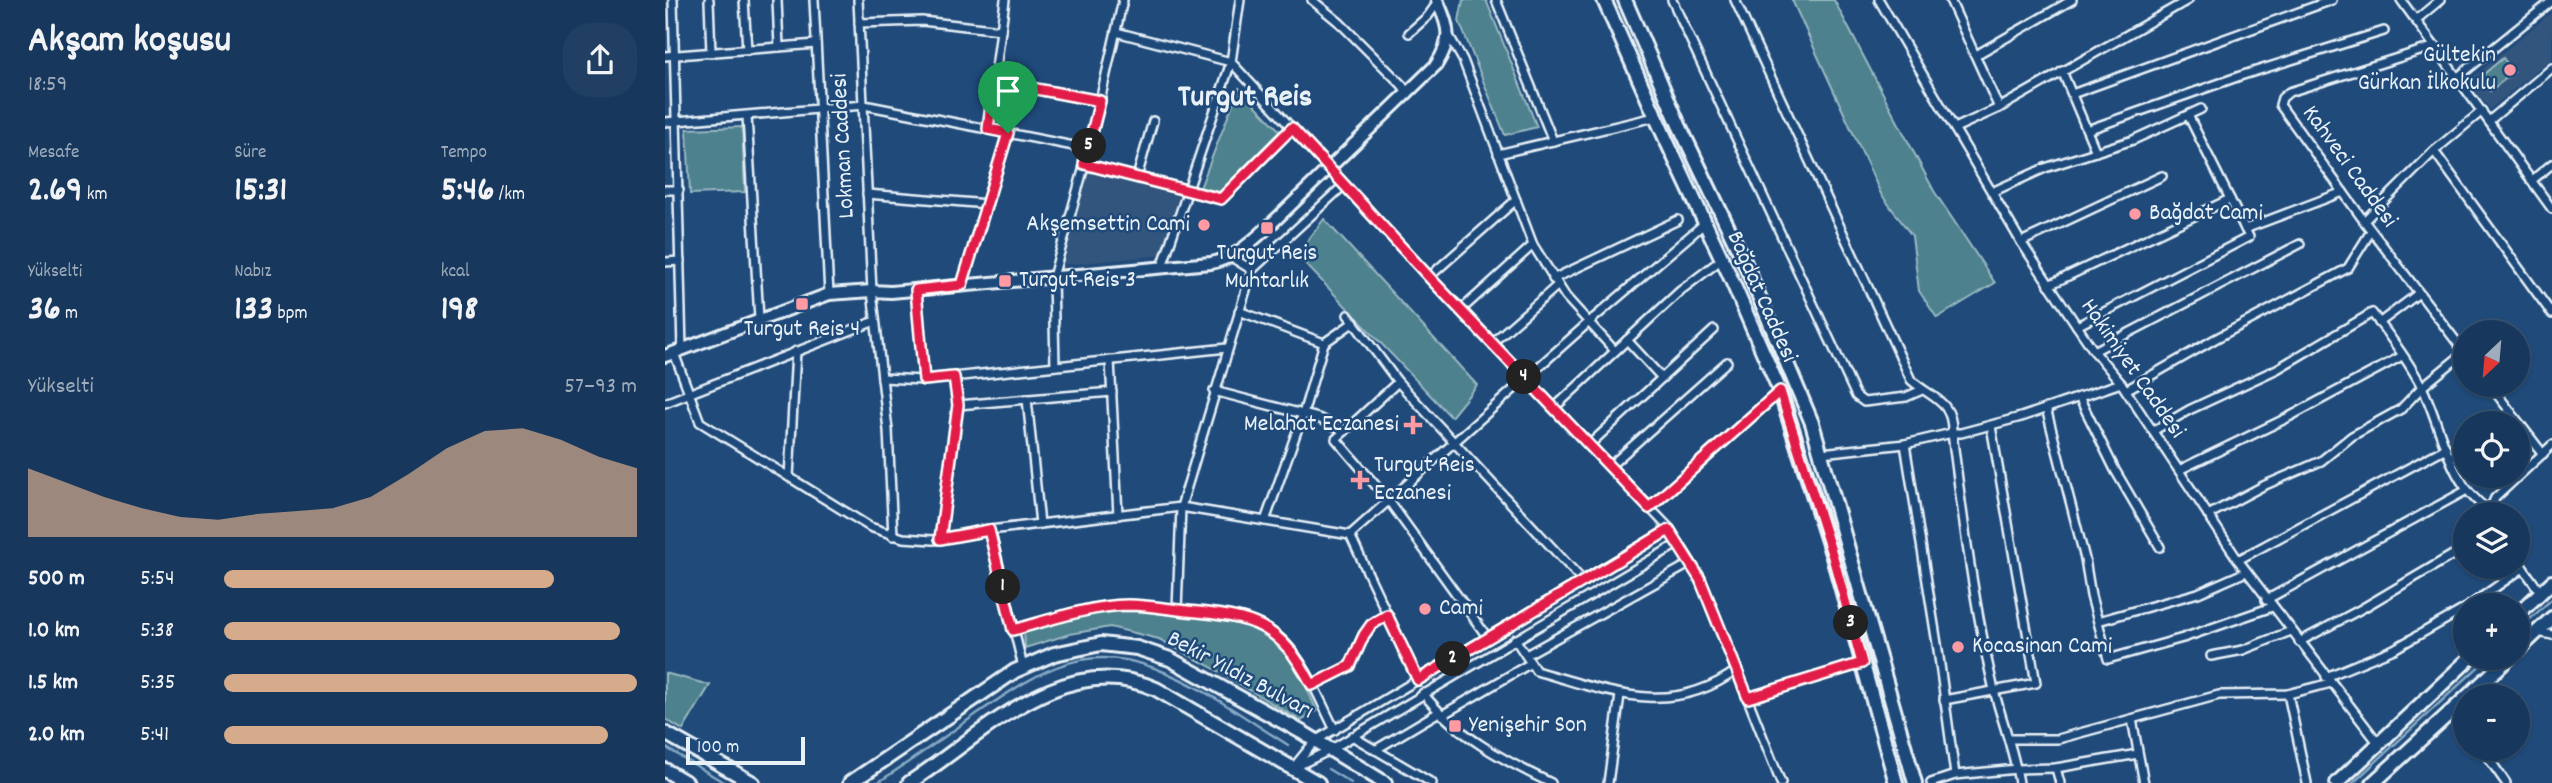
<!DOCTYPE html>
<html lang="tr">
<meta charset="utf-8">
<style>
:root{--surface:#17385c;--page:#203f62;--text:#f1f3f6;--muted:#9eacbb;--line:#365272;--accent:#d6ab8b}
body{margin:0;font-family:Dekko,sans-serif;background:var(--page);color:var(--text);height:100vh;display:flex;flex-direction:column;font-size:26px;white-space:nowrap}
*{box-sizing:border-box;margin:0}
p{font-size:23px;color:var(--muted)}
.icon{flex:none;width:38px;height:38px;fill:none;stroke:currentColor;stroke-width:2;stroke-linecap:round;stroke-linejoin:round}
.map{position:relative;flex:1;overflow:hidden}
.side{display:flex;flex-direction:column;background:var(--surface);width:665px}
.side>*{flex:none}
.needle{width:46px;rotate:206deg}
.fabs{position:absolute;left:1788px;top:320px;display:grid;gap:14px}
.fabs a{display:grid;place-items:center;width:77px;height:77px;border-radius:50%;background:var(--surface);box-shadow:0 2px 5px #0004,0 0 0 2px var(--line);font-size:35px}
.scale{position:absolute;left:21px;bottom:18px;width:119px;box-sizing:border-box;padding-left:7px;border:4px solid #e8f1f8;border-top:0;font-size:19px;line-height:24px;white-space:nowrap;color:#e8f1f8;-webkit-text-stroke:5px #1f4a7a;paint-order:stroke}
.pin{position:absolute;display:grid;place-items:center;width:60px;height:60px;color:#fff;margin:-72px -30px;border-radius:50% 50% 50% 0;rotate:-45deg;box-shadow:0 0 7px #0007}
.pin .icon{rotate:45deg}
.km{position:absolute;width:35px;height:35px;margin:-18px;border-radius:50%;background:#222;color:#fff;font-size:19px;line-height:35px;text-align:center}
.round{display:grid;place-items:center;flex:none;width:74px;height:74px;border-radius:28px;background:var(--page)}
.summary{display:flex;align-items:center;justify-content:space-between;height:119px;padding:0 28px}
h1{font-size:38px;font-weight:700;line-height:52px}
.stats{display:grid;grid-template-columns:repeat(3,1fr);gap:10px;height:119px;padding:7px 28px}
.stats div{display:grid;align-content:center}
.stats b{font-size:35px;font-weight:700}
.stats small{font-size:19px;font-weight:400}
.stats p{font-size:19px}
.chart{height:196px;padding:14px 28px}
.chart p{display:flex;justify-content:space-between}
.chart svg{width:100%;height:126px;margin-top:7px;fill:var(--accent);opacity:.7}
ul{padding:0 28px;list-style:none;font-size:23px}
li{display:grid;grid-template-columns:112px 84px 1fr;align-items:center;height:52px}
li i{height:18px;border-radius:9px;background:var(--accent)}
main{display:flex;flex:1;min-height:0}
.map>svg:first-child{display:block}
</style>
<main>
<section class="side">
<div class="summary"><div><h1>Akşam koşusu</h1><p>18:59</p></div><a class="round"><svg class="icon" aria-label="share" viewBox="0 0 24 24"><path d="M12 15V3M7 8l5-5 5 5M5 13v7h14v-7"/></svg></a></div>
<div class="stats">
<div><p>Mesafe</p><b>2.69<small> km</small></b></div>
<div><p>Süre</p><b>15:31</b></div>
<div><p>Tempo</p><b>5:46<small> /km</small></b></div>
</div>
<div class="stats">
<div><p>Yükselti</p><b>36<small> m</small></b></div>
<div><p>Nabız</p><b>133<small> bpm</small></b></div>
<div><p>kcal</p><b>198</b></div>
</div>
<div class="chart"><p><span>Yükselti</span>57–93 m</p>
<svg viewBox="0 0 160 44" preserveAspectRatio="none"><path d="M0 44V20L10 25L20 30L30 34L40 37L50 38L60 36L70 35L80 34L90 30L100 22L110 13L120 7L130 6L140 10L150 16L160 20V44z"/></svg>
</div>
<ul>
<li><b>500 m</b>5:54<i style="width:80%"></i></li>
<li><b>1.0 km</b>5:38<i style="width:96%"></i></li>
<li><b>1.5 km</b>5:35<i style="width:100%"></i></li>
<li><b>2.0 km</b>5:41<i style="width:93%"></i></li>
</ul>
</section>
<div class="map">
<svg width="1887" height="783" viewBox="0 0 1887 783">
<rect width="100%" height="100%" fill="#1f4a7a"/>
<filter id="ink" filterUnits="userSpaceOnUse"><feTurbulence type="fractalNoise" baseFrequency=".0143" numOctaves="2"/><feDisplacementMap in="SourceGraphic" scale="14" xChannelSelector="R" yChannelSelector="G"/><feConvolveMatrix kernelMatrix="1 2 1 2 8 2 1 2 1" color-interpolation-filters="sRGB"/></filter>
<g filter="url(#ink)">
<!-- built -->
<g fill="#33547d">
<polygon points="1887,12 1887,58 1825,109 1802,82"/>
<polygon points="424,170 514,195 498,255 398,265"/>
</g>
<!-- green -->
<g fill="#4d818d" stroke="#9ab9c2" stroke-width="2">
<polygon points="798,0 821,0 872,127 840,135 794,21"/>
<polygon points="1127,0 1169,0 1269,191 1330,283 1272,318 1254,291 1247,236 1216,194"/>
<polygon points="1838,58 1849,72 1825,91 1814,78"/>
<polygon points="574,88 615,131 555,192 535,188"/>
<polygon points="77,127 80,192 25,194 22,129"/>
<polygon points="659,219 812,385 786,417 632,255"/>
<polygon points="450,605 561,611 603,633 628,657 652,711 636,721 548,668 494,639 445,627 405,634 360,648 359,631 374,621"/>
<polygon points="0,673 45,685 18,730 0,719"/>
</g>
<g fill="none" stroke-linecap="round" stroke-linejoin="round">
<!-- stream -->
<g stroke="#87aac5" stroke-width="2.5">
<polyline points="1853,630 1887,599"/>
<polyline points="0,747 60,783"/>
<polyline points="663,769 686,783"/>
<path d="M212 783C246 761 279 737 313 713 379 668 423 638 504 674 546 692 584 721 623 745"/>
<polyline points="1688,783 1823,658"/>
</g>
<!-- street casing -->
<g stroke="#e8f1f8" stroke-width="12">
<g id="street">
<polyline points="8,0 17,350"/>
<polyline points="44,0 46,53"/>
<polyline points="79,0 82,50"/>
<polyline points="112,0 114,47"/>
<polyline points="149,0 164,294"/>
<polyline points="193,0 207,291 223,430 228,536"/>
<polyline points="647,0 675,23 737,85 743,94"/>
<polyline points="831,0 888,141"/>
<polyline points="1007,0 1191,396 1199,402 1241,397 1257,390"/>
<path d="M1070 0 1246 380C1267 399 1288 400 1287 433 1298 519 1309 606 1329 690 1337 722 1349 751 1354 783"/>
<polyline points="1214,0 1356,242 1412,326 1429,351 1456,383 1573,560 1714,744"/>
<polyline points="1285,0 1334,108"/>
<polyline points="1736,0 1887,209"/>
<polyline points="1751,20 1775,0"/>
<polyline points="194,23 257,21 336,30"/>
<polyline points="451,32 566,62 764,277 1005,529 1035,578 1116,783"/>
<polyline points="744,33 763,16 773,2"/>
<polyline points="783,34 798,60 868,245 901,297 950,351"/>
<polyline points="1771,46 1624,92 1617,98 1615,105 1699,221 1801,354"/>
<polyline points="1311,55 1407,0"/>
<polyline points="0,56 151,44"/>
<polyline points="1397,71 1431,152"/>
<polyline points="1793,77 1887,1"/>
<polyline points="329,81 435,101"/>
<polyline points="1407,94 1667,0"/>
<polyline points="82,116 94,319"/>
<polyline points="1824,121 1887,68"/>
<polyline points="0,122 199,105 424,149"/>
<polyline points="1290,128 1334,108 1523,0"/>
<polyline points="323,129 340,0"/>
<polyline points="1422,130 1575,76 1719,31"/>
<polyline points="1769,151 1887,314"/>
<polyline points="833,154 990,117"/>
<polyline points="419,164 556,199 627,128"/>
<polyline points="472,177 488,121"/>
<polyline points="1866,181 1887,164"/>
<polyline points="0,190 14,190"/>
<polyline points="1327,192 1380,168 1468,140 1536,109"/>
<polyline points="202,194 322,204"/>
<polyline points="1699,221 1769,151 1817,111"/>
<polyline points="1580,229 1678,192"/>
<polyline points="1356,242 1497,176"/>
<polyline points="566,257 587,270 679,185"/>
<polyline points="0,262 15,261"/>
<polyline points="497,267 566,62 575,0"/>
<polyline points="764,277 851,200"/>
<polyline points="888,279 1013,220"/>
<polyline points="297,285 343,133"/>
<polyline points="1384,285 1565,199"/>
<polyline points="251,290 259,380"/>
<polyline points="796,310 868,245"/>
<polyline points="574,311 659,343 689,322"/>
<polyline points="683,315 733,382 918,581"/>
<polyline points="1714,323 1754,293"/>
<polyline points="1412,326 1584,237 1523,115"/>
<polyline points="962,340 997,378"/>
<polyline points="827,343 893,285"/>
<polyline points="1429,351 1635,244"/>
<polyline points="9,353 35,422 205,527 238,538 268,540 325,530 516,507 685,535"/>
<polyline points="445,360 453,515"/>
<polyline points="390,366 388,277 424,149 458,0"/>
<polyline points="217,378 259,380 562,348"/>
<polyline points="733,382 671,439 724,501 823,638"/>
<polyline points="1825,385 1878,454"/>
<polyline points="1461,390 1550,339 1683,268 1706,231"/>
<polyline points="549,391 653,418 680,431"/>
<polyline points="1414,397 1450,470 1495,547"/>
<polyline points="362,399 375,524"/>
<polyline points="0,403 210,321"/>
<polyline points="293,405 447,392"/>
<polyline points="889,408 1015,291 1057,259"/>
<polyline points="1381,408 1420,559 1426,596 1443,659 1518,638 1607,607"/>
<polyline points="1831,424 1846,412"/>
<path d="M1488 431 1524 410 1612 369 1707 313C1725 336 1745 363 1758 389 1777 429 1784 485 1824 510"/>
<polyline points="1240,444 1273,650 1290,775 1266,783"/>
<polyline points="924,445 1049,330"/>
<polyline points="1156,453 1240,444 1287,433 1296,433 1356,417 1456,383"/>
<polyline points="1785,458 1801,447"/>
<polyline points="945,466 1062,362"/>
<polyline points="1514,470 1622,418 1737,356"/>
<polyline points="124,477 131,351"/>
<polyline points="984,508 1115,391"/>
<polyline points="1823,514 1830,498 1887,445"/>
<polyline points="1543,515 1598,486 1656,461 1687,436 1736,409 1757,387 1800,352"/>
<polyline points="600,521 638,414 659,343"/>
<polyline points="325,530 358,667"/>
<polyline points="685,535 923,323 1040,223"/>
<polyline points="685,535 753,680"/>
<polyline points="275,539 293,405 289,377"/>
<polyline points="1573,560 1781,448"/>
<polyline points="1853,561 1876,593"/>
<polyline points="1601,600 1802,490"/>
<polyline points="1804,606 1858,568"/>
<polyline points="512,610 516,507 587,270"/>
<polyline points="1433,621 1533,593 1581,572"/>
<path d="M348 630C377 622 406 612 435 607 463 603 488 607 515 610 553 615 590 614 619 642 642 665 655 701 670 730"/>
<polyline points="1873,632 1887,635"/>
<path d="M850 639 871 671C943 691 1005 719 1072 670"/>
<polyline points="1634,642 1698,608 1801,547"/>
<polyline points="861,655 1026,563"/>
<polyline points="1546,656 1578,650 1626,631"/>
<polyline points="1661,677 1729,649 1801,608"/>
<polyline points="647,685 685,666 699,635 711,621 722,615"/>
<path d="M758 693C790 735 840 761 886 783"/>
<polyline points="1623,694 1642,783"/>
<polyline points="1083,698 1197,663"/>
<polyline points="1279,700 1371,683 1326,426"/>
<polyline points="1789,709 1801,726"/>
<polyline points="777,715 866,663"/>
<polyline points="1467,719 1479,783"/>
<polyline points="687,736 767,783"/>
<polyline points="1345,739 1393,739 1554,695 1623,694 1666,683"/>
<polyline points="1817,749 1841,783"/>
<polyline points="710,750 774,712"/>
<polyline points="632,766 665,750 1014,543"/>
<polyline points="628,768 650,741 1005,529"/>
<polyline points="1391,768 1395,783"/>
<polyline points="1290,775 1352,769 1391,768 1473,754"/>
<polyline points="943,783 955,695"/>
</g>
</g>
<!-- secondary casing -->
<g stroke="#e8f1f8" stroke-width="16">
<path id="secondary" d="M0 356 164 294 207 291 226 292 546 263C570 258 584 244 602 228L771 65C788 39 784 27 772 0"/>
</g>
<!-- primary casing -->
<g stroke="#e8f1f8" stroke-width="18">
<g id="primary">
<polyline points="939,0 1002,142 1064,274 1115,391 1168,557 1231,783"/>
<polyline points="960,0 1014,125 1079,261 1147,423 1250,783"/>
<polyline points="1853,614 1887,582"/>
<polyline points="1853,650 1887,618"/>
<polyline points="1803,696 1844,658"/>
<polyline points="0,733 88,783"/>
<polyline points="0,770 22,783"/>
<polyline points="185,783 350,671 389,654 436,644 472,648 505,659 640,734 720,783"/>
<path d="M244 783C317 736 397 648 491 689L653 783"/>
<polyline points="1672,783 1805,658"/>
<polyline points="1708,783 1801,698"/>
</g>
</g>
<!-- street -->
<use href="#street" stroke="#1f4a7a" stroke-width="7"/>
<!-- secondary -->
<use href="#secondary" stroke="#1f4a7a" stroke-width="10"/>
<!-- primary -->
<use href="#primary" stroke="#1f4a7a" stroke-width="12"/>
</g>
</g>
<g fill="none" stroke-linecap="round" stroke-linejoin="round" filter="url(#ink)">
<!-- route casing -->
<g stroke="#fff" stroke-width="14">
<path id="route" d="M329 81 435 101 419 164 556 199 627 128 764 277 984 508 1115 391 1168 557 1197 663 1083 698 1035 579 1004 530 753 680 722 615 706 625 699 635 685 666 647 685C614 623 589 617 522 611 502 609 483 605 463 605 424 606 385 620 348 630L324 530 275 539 293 405 289 377 259 380 251 290 297 285 343 133 323 129Z"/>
</g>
<!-- route -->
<use href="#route" stroke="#e11d48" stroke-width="9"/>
</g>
<!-- markers -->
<g fill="#ff9aa2" stroke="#1f4a7a" stroke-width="2.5">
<circle cx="1845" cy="70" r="7"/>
<circle cx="1470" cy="214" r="7"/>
<circle cx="539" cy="225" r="7"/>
<rect x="595" y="221" width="14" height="14" rx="3.5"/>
<rect x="333" y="274" width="14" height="14" rx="3.5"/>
<rect x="130" y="297" width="14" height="14" rx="3.5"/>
<path d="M744.5 414.5h7v7h7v7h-7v7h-7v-7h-7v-7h7z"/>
<path d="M691.5 469.5h7v7h7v7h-7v7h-7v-7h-7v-7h7z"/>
<circle cx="760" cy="609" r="7"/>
<circle cx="1293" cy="647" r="7"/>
<rect x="783" y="719" width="14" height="14" rx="3.5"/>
</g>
<g text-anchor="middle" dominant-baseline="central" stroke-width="5" stroke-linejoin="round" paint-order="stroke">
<!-- poi labels -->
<g font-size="24" fill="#e8f1f8" stroke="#1f4a7a" text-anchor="start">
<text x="1831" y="56" text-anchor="end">Gültekin<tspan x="1831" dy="28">Gürkan İlkokulu</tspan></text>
<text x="1484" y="214">Bağdat Cami</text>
<text x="525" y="225" text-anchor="end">Akşemsettin Cami</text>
<text x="602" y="254" text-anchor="middle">Turgut Reis<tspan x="602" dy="28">Muhtarlık</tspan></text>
<text x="354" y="281">Turgut Reis 3</text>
<text x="137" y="330" text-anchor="middle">Turgut Reis 4</text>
<text x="734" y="425" text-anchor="end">Melahat Eczanesi</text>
<text x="709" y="466">Turgut Reis<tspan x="709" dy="28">Eczanesi</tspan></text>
<text x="774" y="609">Cami</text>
<text x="1307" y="647">Kocasinan Cami</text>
<text x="804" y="726">Yenişehir Son</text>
</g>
<!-- street labels -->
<g font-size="24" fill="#e8f1f8" stroke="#1f4a7a">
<text transform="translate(179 146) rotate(-93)">Lokman Caddesi</text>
<text transform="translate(1684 167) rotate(54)">Kahveci Caddesi</text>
<text transform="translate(1096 297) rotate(66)">Bağdat Caddesi</text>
<text transform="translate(1467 369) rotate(55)">Hakimiyet Caddesi</text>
<text transform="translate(575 676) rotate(28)">Bekir Yıldız Bulvarı</text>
</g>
<!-- district labels -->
<g font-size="32" font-weight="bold" fill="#e8f1f8" stroke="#1f4a7a">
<text x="580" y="99">Turgut Reis</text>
</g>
</g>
</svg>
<div class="fabs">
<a><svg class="needle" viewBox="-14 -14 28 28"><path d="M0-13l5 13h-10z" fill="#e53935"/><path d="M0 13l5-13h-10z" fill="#9eacbb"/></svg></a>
<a><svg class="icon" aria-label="locate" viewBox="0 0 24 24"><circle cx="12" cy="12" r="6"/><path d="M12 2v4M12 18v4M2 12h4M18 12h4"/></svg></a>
<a><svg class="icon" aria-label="layers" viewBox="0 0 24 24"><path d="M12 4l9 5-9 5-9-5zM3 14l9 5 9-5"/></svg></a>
<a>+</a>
<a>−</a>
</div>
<div class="scale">100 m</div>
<div class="pin" style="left:343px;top:133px;background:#1e9e55"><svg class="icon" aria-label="arrive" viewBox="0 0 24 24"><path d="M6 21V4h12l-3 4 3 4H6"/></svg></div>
<b class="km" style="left:338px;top:587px">1</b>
<b class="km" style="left:788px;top:659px">2</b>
<b class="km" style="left:1186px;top:623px">3</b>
<b class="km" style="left:859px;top:377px">4</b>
<b class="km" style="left:424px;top:146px">5</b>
</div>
</main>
